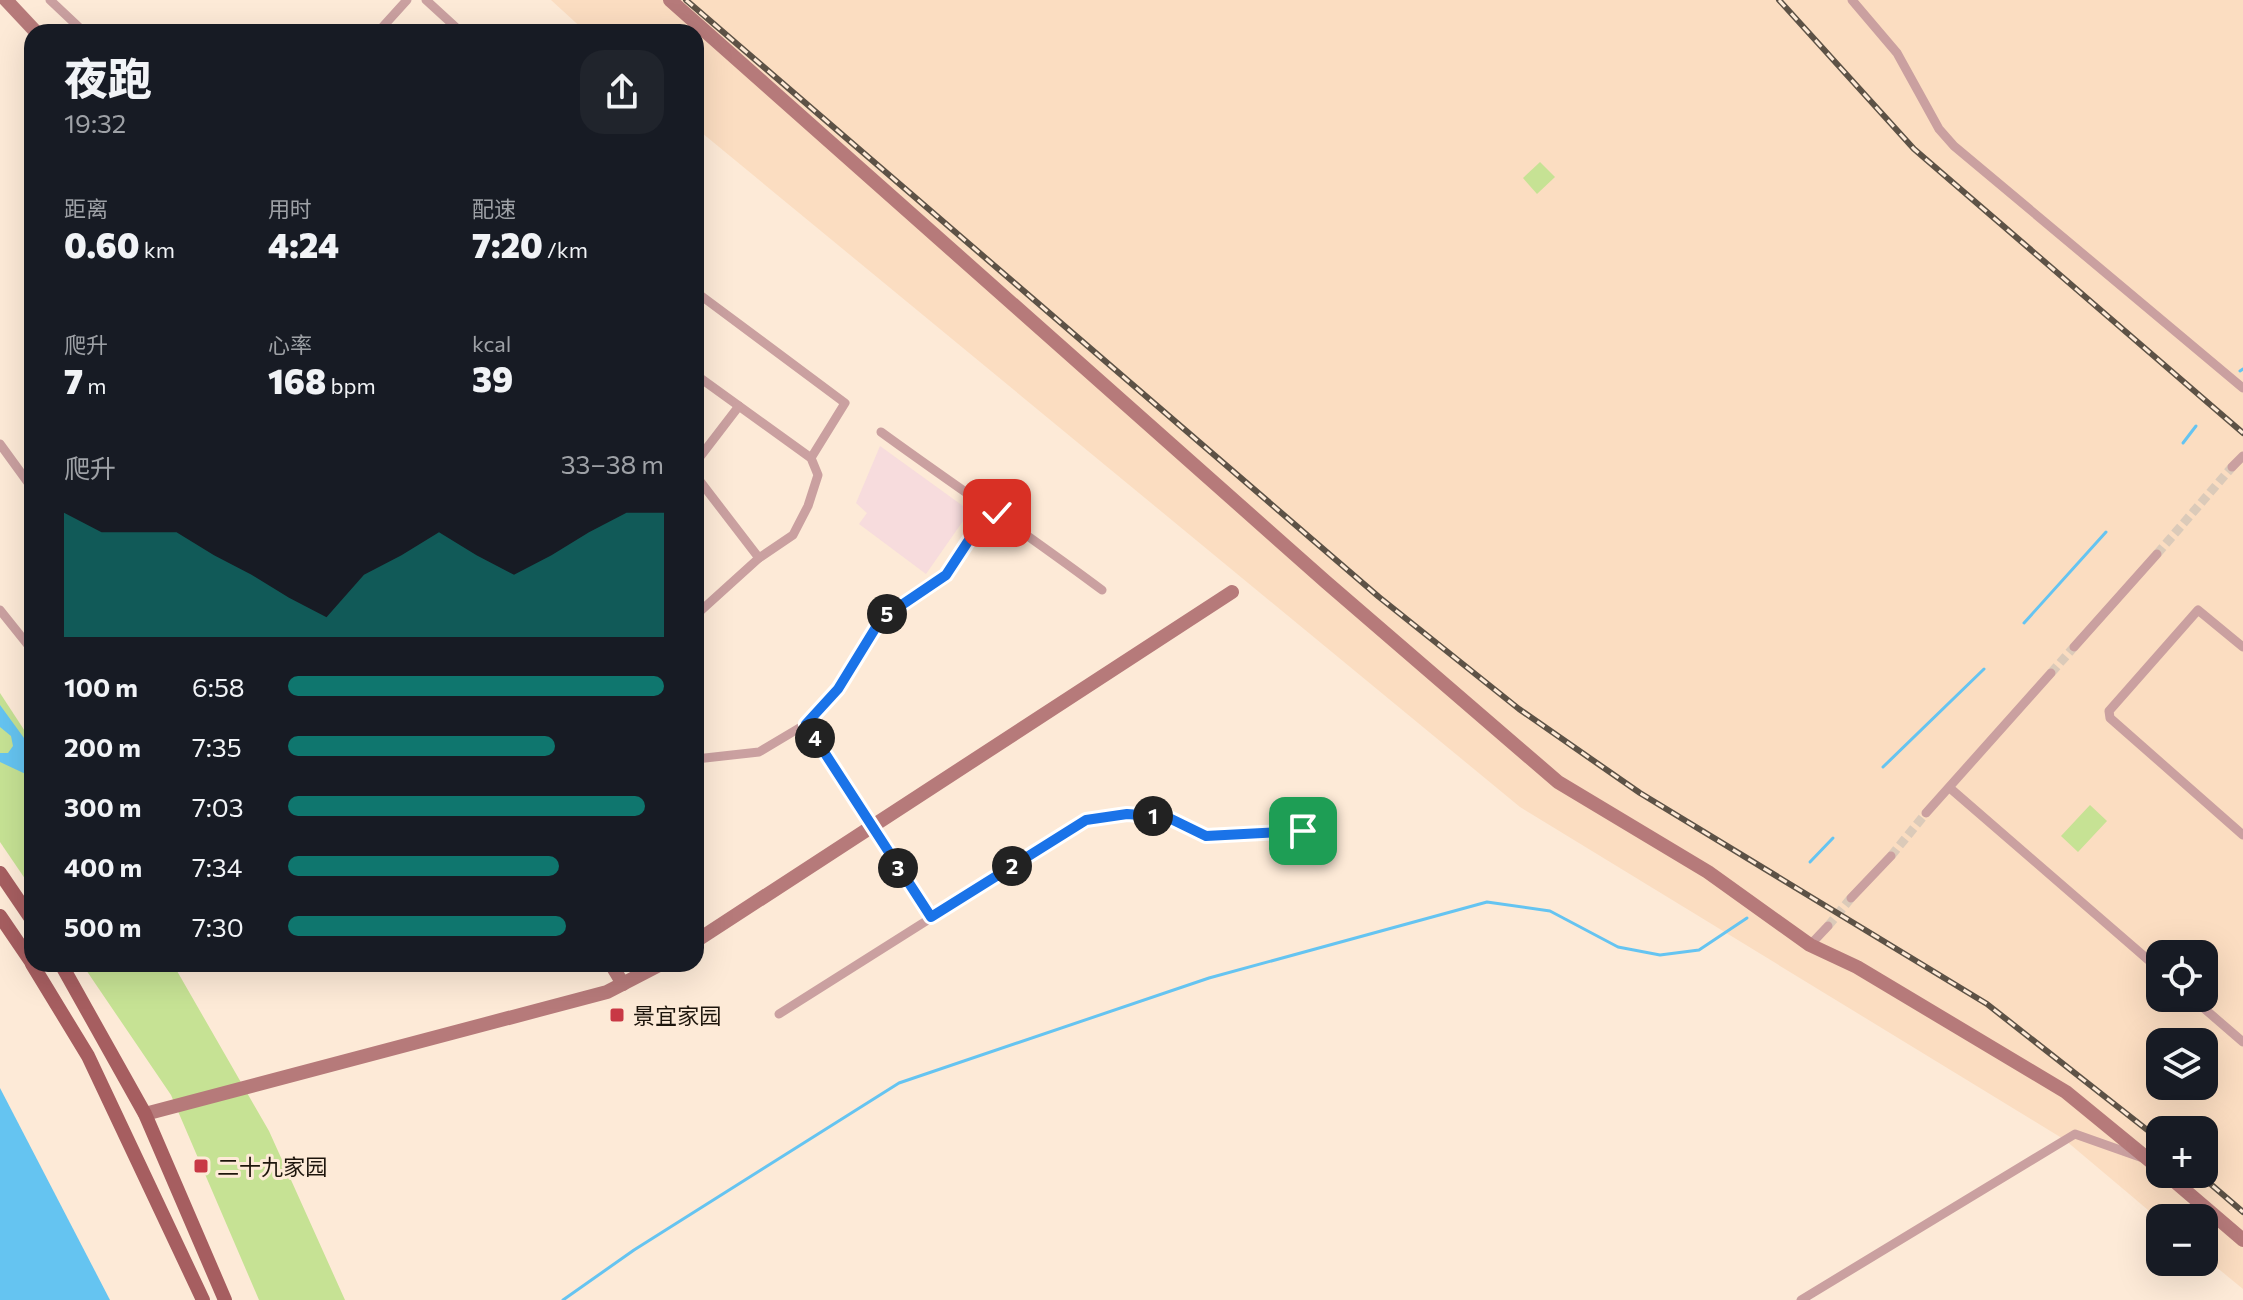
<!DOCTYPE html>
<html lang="zh">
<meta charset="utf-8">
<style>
:root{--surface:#171b24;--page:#20242c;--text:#f1f3f6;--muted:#9ea1a6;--accent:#0f766e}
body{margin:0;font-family:Commissioner,"Noto Sans SC",sans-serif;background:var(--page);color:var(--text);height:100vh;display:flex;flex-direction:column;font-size:30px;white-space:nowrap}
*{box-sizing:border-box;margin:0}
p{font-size:26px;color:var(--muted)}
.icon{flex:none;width:44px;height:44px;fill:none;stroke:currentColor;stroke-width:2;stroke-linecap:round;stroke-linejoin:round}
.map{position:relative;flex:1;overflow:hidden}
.panel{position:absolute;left:24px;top:24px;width:680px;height:948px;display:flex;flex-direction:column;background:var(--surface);border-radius:24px;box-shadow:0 8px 32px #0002}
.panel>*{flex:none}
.buttons{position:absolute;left:2146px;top:940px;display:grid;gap:16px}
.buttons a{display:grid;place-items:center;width:72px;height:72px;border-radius:16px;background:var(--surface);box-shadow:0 8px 32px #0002;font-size:40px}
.pin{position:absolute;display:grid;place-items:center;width:68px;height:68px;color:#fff;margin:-34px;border-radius:16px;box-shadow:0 4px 12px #0006}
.km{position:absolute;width:40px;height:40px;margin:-20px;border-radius:50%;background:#222;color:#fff;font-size:22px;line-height:40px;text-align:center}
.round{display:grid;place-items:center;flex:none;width:84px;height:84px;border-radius:24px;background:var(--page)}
.head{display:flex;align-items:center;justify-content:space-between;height:136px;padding:0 40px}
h1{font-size:44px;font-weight:800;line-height:60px}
.figures{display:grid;grid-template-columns:repeat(3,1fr);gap:12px;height:136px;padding:8px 40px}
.figures div{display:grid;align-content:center}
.figures b{font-size:34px;font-weight:800}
.figures small{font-size:22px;font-weight:400}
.figures p{font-size:22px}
.chart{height:224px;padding:16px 40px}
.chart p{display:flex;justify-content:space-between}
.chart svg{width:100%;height:144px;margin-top:8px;fill:var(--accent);opacity:.7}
ul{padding:0 40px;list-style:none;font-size:26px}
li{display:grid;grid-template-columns:128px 96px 1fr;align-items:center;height:60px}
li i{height:20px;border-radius:10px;background:var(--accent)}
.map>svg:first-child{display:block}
</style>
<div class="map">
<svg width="2243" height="1300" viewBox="0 0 2243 1300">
<rect width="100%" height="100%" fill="#fdead7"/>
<!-- built -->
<path fill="#fbddc1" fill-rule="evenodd" d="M551 0H2243V1289L2204 1257V1218L2160 1220 2065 1140 1520 807 696 128V32H586ZM2160 954H2204V998H2160ZM2160 1042H2204V1086H2160ZM2160 1130H2204V1174H2160Z"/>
<!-- education -->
<polygon fill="#f7dcdd" points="880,446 970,511 926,574 859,524 867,513 856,503"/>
<!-- green -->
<g fill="#c6e294">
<polygon points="1540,162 1555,177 1537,194 1523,178"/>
<polygon points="0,693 32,742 32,889 0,842"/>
<polygon points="2090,805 2107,821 2078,852 2061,836"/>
<polygon points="82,964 173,964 269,1131 345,1300 259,1300 171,1095"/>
</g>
<!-- water -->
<g fill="#65c4f1">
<polygon points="0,705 32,749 32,777 0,762 0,753 8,753 13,746 11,736 0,727"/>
<polygon points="0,1088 110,1300 0,1300"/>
</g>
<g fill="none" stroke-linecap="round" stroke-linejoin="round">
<!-- stream -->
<g stroke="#65c4f1" stroke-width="3">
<polyline points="2240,371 2243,369"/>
<polyline points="2183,443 2196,426"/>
<polyline points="2024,623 2106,532"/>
<polyline points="1883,767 1984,669"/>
<polyline points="1810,862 1833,838"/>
<polyline points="563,1300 634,1250 899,1083 1209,978 1487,902 1550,911 1618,947 1660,955 1699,950 1747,918"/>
</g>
<!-- street-tunnel -->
<g stroke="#dbcab9" stroke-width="9" stroke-dasharray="9 4.5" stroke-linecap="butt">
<polyline points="2157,554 2232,467"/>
<polyline points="2051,673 2074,647"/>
<polyline points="1891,856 1926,813"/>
<polyline points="1828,926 1851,898"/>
</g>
<!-- street -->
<g stroke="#caa0a0" stroke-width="9">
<polyline points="50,0 84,32"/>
<polyline points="426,0 461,32"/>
<polyline points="1852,0 1897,53 1939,129 1954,146 2243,388"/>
<polyline points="378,32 407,0"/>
<polyline points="696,292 845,403 811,458"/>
<polyline points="696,375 811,458 818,475 808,506 793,535 759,558 696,615"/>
<path d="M881 432C955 486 1029 535 1102 590"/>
<polyline points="0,444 32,488"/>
<polyline points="696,462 739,406"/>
<polyline points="2232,467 2243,456"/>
<polyline points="696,476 759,558"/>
<polyline points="0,610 32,650"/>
<polyline points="2074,647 2157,554"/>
<polyline points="2243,647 2198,610 2109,711 2110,718 2243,835"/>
<polyline points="806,724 931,917"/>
<polyline points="696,759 759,752 806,724 838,689 881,619 946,575 988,511"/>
<polyline points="1951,789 2160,970"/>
<polyline points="1926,813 2051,673"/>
<polyline points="1851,898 1891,856"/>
<polyline points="1810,945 1828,926"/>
<polyline points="2192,998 2243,1042"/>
<polyline points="779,1014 1086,820 1127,814 1167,817 1206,836 1303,831 1321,814"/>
<polyline points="1801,1300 2075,1134 2140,1157"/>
</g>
<!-- secondary -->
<g stroke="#b67a7a" stroke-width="14">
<polyline points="6,0 36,32"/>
<polyline points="670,0 1326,582 1558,782 1708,872 1810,945 1857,967 2066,1092 2160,1169"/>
<polyline points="696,941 1232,592"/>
<polyline points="611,964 623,984"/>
<polyline points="145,1114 607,992 661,964"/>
<polyline points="2166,1174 2243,1240"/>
</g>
<!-- primary -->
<g stroke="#a65e60" stroke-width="14">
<polyline points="0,873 32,920"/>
<polyline points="0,916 32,963"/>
<polyline points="32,964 88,1056 203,1300"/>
<polyline points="61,964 145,1114 225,1300"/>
</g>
<!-- rail casing -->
<g stroke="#5d5246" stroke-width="6">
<g id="rail">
<polyline points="686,0 1379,597 1519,709 1640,793 1987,1004 2160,1140"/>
<polyline points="1779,0 1914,149 2243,433"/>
<polyline points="2199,1174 2243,1212"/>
</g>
</g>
<!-- rail -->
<use href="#rail" stroke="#fdead7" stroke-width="3" stroke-dasharray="9" stroke-linecap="butt"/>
</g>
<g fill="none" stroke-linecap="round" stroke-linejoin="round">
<!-- route casing -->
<g stroke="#fff" stroke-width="16">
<polyline id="route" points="997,513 988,511 946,575 881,619 838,689 806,724 931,917 1086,820 1127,814 1167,817 1206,836 1303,831"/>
</g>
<!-- route -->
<use href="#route" stroke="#1a73e8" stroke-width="10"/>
</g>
<!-- markers -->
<g fill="#c83845" stroke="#fdead7" stroke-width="3">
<rect x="609" y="1007" width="16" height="16" rx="4"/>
<rect x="193" y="1158" width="16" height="16" rx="4"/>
</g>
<g text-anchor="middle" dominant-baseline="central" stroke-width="6" stroke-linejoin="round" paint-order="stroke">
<!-- poi labels -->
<g font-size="22" fill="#1d150c" stroke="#fdead7" text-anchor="start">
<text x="633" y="1015">景宜家园</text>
<text x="217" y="1166">二十九家园</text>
</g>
</g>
</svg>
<div class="buttons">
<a><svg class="icon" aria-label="locate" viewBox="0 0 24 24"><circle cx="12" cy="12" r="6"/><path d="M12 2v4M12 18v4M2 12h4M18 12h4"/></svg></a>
<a><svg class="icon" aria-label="layers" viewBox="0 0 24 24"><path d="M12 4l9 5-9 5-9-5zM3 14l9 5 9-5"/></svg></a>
<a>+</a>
<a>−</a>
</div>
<div class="pin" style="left:1303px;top:831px;background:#1e9e55"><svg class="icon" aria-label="arrive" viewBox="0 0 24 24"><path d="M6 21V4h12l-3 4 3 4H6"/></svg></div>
<div class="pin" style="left:997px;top:513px;background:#d93025"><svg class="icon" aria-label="check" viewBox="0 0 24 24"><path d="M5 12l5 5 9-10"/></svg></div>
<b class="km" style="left:1153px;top:816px">1</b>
<b class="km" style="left:1012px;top:866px">2</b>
<b class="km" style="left:898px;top:868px">3</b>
<b class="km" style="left:815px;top:738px">4</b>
<b class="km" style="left:887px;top:614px">5</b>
<section class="panel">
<div class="head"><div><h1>夜跑</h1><p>19:32</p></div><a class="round"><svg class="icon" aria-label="share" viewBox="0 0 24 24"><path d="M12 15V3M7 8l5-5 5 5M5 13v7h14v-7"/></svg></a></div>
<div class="figures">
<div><p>距离</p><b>0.60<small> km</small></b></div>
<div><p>用时</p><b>4:24</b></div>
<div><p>配速</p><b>7:20<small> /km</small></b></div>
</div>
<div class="figures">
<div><p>爬升</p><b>7<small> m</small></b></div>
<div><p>心率</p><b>168<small> bpm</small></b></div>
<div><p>kcal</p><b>39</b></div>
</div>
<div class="chart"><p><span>爬升</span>33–38 m</p>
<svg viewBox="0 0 160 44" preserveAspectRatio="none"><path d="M0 44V6L10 12L20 12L30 12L40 19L50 25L60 32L70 38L80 25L90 19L100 12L110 19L120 25L130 19L140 12L150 6L160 6V44z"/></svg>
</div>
<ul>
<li><b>100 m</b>6:58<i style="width:100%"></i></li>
<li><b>200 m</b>7:35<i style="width:71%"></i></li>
<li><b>300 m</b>7:03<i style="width:95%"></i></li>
<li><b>400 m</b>7:34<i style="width:72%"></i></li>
<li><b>500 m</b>7:30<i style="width:74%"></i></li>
</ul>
</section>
</div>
